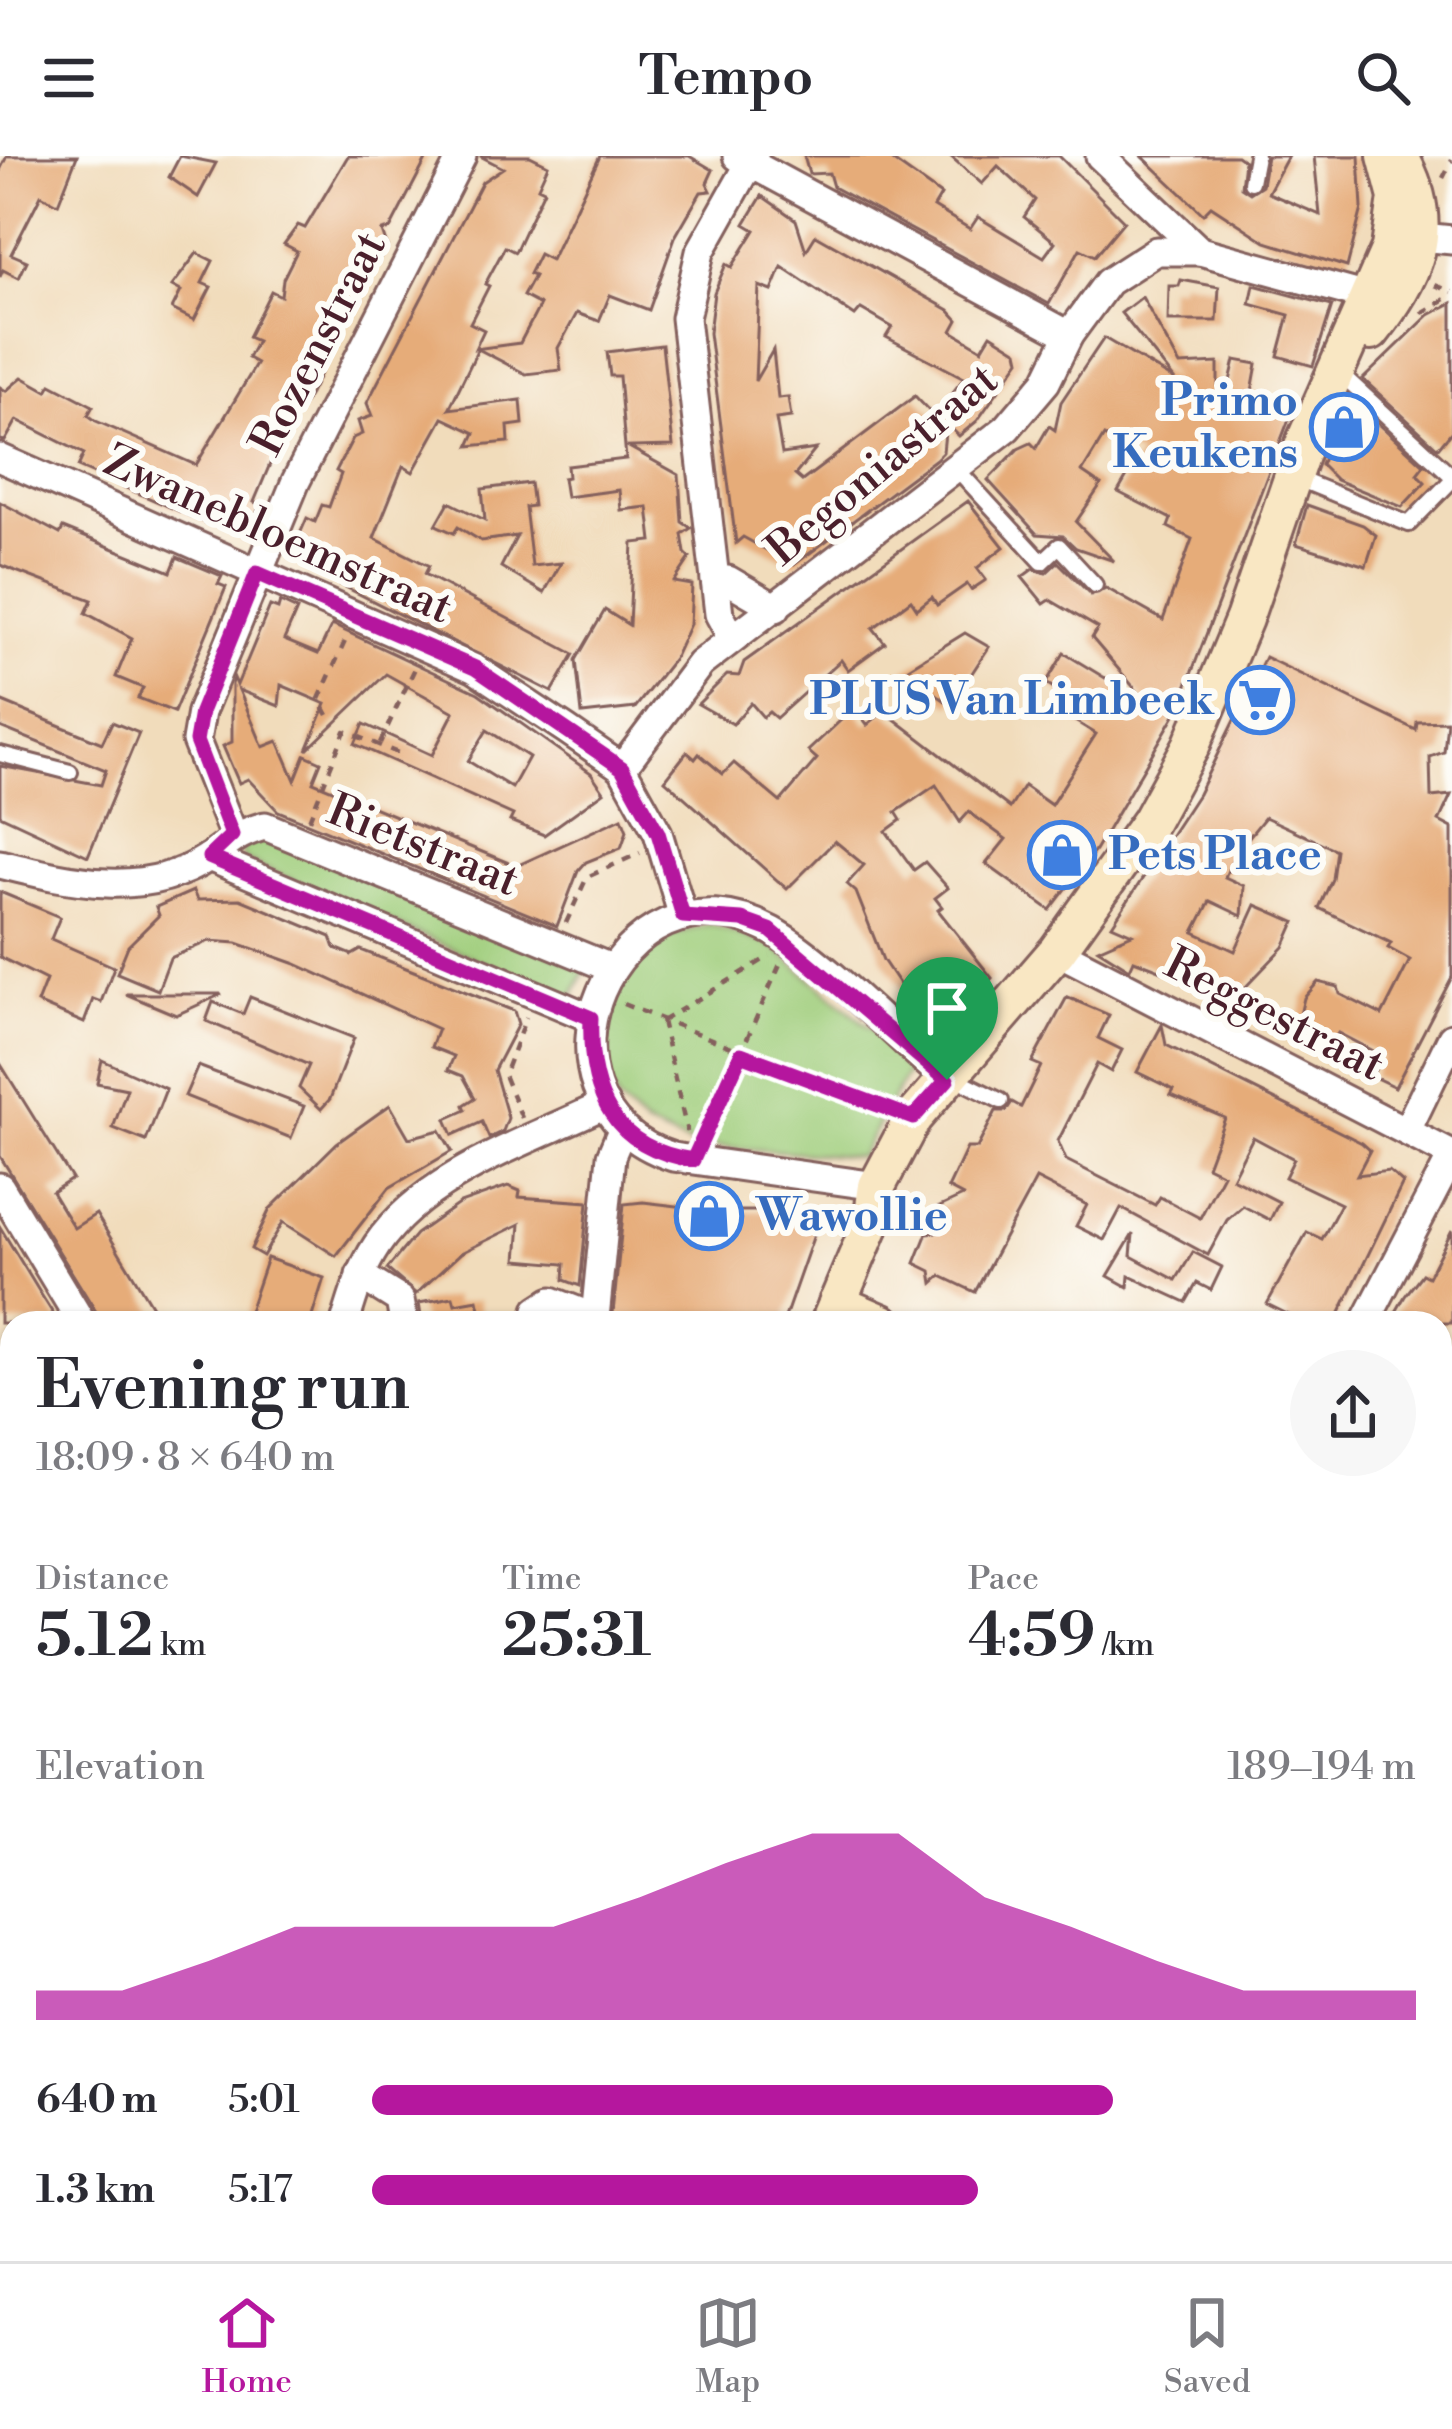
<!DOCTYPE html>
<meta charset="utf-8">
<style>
:root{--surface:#fff;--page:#f7f7f7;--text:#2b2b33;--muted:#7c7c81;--line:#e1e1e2;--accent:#b5179e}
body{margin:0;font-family:"Libre Bodoni",serif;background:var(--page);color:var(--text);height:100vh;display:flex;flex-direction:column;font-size:45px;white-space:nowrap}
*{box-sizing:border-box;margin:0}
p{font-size:39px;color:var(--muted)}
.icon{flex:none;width:66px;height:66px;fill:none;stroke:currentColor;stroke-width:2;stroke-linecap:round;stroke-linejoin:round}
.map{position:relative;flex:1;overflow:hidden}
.drawer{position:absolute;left:0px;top:1155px;width:1452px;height:951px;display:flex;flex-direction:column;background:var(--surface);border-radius:36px 36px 0 0;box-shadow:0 3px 9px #0004}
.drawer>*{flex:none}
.pin{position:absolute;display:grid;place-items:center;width:102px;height:102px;color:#fff;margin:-123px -51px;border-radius:50% 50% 50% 0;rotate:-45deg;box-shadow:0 0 12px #0007}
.pin .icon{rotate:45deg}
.round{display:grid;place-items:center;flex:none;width:126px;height:126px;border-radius:63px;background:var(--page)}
.summary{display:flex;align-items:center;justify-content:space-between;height:204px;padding:0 36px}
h1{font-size:66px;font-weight:600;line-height:90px}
.metrics{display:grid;grid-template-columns:repeat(3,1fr);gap:18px;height:204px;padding:12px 36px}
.metrics div{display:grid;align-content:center}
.metrics b{font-size:60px;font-weight:600}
.metrics small{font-size:33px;font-weight:400}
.metrics p{font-size:33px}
.chart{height:336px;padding:24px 36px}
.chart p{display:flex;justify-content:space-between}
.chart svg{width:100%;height:216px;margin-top:12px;fill:var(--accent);opacity:.7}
ul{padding:0 36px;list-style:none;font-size:39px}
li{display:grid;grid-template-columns:192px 144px 1fr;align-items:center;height:90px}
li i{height:30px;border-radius:15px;background:var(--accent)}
header{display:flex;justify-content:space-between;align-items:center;height:156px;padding:0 36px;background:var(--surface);font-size:54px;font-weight:600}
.tabs{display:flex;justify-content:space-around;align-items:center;height:168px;border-top:3px solid var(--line);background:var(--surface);font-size:33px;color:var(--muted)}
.tabs a{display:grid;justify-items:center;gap:6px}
.tabs .selected{color:var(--accent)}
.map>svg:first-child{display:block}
</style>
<header><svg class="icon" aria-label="menu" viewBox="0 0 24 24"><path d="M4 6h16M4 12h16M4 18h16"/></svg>Tempo<svg class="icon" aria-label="search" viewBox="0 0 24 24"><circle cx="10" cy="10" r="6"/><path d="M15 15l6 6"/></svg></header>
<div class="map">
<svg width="1452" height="2105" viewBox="0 0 1452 2105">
<rect width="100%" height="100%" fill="#fdfcf7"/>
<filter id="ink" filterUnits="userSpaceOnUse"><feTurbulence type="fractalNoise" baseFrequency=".00833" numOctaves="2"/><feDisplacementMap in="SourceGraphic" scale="24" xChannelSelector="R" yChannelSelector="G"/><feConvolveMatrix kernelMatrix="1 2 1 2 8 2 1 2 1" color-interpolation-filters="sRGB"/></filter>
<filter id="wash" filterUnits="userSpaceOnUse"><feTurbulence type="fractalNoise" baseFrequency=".004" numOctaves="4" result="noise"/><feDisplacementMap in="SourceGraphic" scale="48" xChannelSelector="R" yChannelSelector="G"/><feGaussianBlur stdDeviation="2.7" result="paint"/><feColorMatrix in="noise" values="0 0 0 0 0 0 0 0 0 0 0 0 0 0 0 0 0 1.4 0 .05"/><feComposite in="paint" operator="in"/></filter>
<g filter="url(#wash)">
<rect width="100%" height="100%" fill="#f1dcbb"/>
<!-- green -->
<g fill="#a0ce7d" stroke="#757654" stroke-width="3">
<polygon points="259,678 586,812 571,844 243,703 241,691"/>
<polygon points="710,768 771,789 887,886 910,912 860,1001 691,989 646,970 618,945 599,905 618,815 659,782"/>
</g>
<g id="blocks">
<!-- building -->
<g fill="#e6ac79" fill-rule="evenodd">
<polygon points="7,0 77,0 58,48 41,39 11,98 27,105 19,122 3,114 0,121 0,14"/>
<polygon points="180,0 216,7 198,41 169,21"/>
<polygon points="348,0 428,0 390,73 382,75 387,90 353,146 349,163 335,168 339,178 310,238 300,254 286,256 293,274 286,276 273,301 254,346 260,349 250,374 215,359 211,369 78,311 84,298 17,264 5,285 0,284 0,231 6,235 22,221 47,235 51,228 93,250 88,259 96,265 196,309 257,207 248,202 257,185 248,181 271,135 281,140 283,123 297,95 284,88 298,69 305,72"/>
<polygon points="480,0 530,0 548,9 538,31 544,34 515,96 505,91 485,128 489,130 470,167 484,174 475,193 520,187 540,149 523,140 534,120 529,118 539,98 551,104 600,0 689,0 713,14 707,27 711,35 701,36 675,81 649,154 610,139 599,165 577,157 558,192 561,214 526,218 478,193 449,253 521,244 523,268 508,270 509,286 469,290 475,277 443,262 413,316 403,310 374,382 429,410 425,418 574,498 552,536 320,418 326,407 293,394 307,362 315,366 322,349 329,351 341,318 336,315 353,282 362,278 358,265 372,260 367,247 482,26 503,12"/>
<polygon points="804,0 886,0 941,39 934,51 970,73 978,61 1044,101 1055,86 1024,61 1035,44 998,10 982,28 950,0 1059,0 1124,65 1095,100 1080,93 1049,148 833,31 829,17 809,18"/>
<polygon points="1142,0 1237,0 1244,5 1241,31 1250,37 1262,29 1267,0 1288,0 1268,37 1320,59 1314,0 1359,0 1362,52 1347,111 1266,86 1211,50 1203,58"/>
<path d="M762 40 796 64 806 95 816 79 949 154 958 164 952 175 982 193 991 178 1018 195 1020 204 977 265 959 280 946 267 943 296 936 303 794 409 743 381 736 387 709 177 714 137 726 108 732 111 755 74 745 68ZM782 111 855 160 861 153 892 171 886 181 964 222 934 260 915 240 802 325 795 319 816 293 782 298 776 263 791 261 788 241 778 242 773 194 755 225 759 130 772 135Z"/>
<polygon points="197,97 213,105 202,127 211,131 194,164 172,153 181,135 172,130"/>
<polygon points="1181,124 1219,131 1217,165 1168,165 1169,130 1179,130"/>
<polygon points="1254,129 1332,150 1313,210 1278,200 1289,159 1250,148"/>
<polygon points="1142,141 1180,209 1218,207 1218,250 1224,250 1235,204 1257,208 1250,246 1289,263 1176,557 1095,695 1050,754 986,708 1006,683 969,656 960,666 936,629 896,656 901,664 886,675 914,714 925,706 948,732 935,742 942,751 938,754 992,822 937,884 883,804 856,736 847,728 864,709 835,685 787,733 665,624 687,596 695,603 699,598 723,618 734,607 780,646 817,603 808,595 854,552 867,569 884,555 1010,652 1024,630 1051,649 1096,578 1075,565 1084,551 1046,527 1064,497 1148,548 1092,482 1098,472 1050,444 1044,448 1022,421 1033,413 1046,417 1058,406 1091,439 1106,432 1163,464 1192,383 1168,371 1171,363 1118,336 1139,300 1104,280 1082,316 1101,329 1076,366 1114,405 1076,392 1063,380 1037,378 988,324 1018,293 1031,287 1036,292 1049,270 1055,274 1061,246 1104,182 1175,224 1121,157"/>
<polygon points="1452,147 1452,275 1438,292 1363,223 1429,159"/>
<polygon points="662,189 673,290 629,291 679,319 682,366 691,372 682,378 685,397 690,402 674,426 692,429 690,468 675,501 635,552 582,558 576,504 605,454 629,469 633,387 652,385 648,351 621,354 619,334 566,341 563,322 568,321 567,310 626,303 619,220 610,220 607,196"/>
<polygon points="1349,241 1424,309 1417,318 1425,326 1402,351 1336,324 1321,309"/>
<polygon points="530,327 533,350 525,351 532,410 561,407 544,437 501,411 517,380 481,385 458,371 454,377 436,369 449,346 485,364 482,333"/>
<polygon points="968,345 1004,391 977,412 986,424 971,434 967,428 937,449 932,441 917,453 911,444 873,472 885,487 848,514 841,504 776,562 769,556 763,561 751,547 733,568 698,548 727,519 739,520 744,506"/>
<polygon points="0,346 60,378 63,372 171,416 177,401 222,420 218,428 226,431 174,556 138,542 143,532 116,521 132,482 86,457 92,444 0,409"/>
<polygon points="1307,349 1363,369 1376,379 1366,410 1296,388"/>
<path d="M280 446 297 454 284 484 318 498 332 469 478 537 591 617 604 636 544 679 510 665 513 659 355 588 364 568 432 599 454 556 386 518 307 594 326 548 281 529 279 550 239 534 263 591 278 585 295 624 305 599 321 606 313 626 516 710 622 662 627 675 621 692 586 706 578 715 557 770 278 655 248 623 239 627 223 590 232 586V528L234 522 237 529 270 450 278 453ZM487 574 529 601 512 632 468 605Z"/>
<polygon points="965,477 989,491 951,549 927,532 916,545 897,519"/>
<polygon points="1265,501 1416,574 1417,566 1447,565 1444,596 1430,601 1431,641 1451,639 1439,665 1452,672 1452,821 1395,931 1372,920 1382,900 1338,877 1335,882 1315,876 1299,863 1304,842 1318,826 1338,831 1340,838 1382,859 1410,804 1388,792 1391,787 1319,752 1332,723 1336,694 1265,661 1235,698 1225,721 1244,730 1242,760 1210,745 1194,776 1235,795 1256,749 1295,766 1284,791 1234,843 1134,804 1130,813 1098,793 1132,778 1112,769 1198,638"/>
<polygon points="0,545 102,587 112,566 139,577 88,700 0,659 0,610 101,629 106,614 0,571"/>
<polygon points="193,735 197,744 240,743 331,781 335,792 352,799 361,794 514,855 518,868 494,914 508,962 503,975 489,982 482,966 453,979 446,963 466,954 464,949 475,942 463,920 448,914 454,900 431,891 438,873 296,808 237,787 209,785 170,802 158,834 117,817 128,790 159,759 156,751"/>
<polygon points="0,736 60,761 51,783 114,811 101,846 93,843 84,867 37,847 46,824 0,801"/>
<polygon points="126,838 222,838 176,859"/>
<polygon points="250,841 354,882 330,943 321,953 299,932 309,909 206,865 213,846 243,858"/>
<polygon points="1067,841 1109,859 1098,882 1122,894 1111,916 1097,908 1058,985 1066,1004 1155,1049 1160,1041 1200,1062 1223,1018 1207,1010 1225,962 1171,939 1174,934 1137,916 1162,869 1166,889 1362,987 1370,994 1357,1019 1389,1015 1403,1027 1335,1167 1285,1167 1289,1159 1267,1148 1307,1076 1322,1083 1341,1048 1285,1021 1294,1003 1253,981 1232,1022 1279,1046 1270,1064 1243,1050 1227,1064 1208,1099 1121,1052 1104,1084 1076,1070 1087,1049 1036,1023 975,1136 941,1120 933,1127 931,1115 915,1107 927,1077 938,1076 933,1054 963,1040 948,1032 967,992 977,992 996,955 1006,955 1012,946 1021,951 1041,910 1032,906"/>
<polygon points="102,904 166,933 146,985 113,972 127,933 97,927"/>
<polygon points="0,907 72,1023 52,1036 64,1056 74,1072 96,1058 162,1167 103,1167 0,1000"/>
<polygon points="198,910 304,950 291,982 185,940"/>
<polygon points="390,949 409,982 440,974 452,995 389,1032 336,1100 283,1066 263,1100 251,1093 270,1053 337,987"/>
<polygon points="508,1030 520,1035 519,1041 588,1046 580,1130 564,1124 565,1108 517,1104 520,1068 461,1097 416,1138 387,1113 416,1078 460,1047"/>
<polygon points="643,1046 720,1055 774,1055 816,1073 783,1167 612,1167 624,1048"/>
<polygon points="0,1071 42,1140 59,1167 0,1167"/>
<polygon points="1452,1074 1452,1167 1399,1167 1396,1156 1405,1140 1422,1118 1428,1121"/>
<polygon points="1133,1078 1131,1100 1176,1124 1193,1096 1222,1111 1211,1134 1197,1127 1186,1146 1129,1120 1128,1131 1108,1120"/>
<polygon points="267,1102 324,1122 310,1167 245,1167"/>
<polygon points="453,1141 455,1148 478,1144 483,1167 422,1167 419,1147"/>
</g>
</g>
</g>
<g filter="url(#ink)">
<use href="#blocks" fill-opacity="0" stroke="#84615d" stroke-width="3"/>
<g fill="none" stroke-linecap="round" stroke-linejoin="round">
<!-- lane casing -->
<g stroke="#84615d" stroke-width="20">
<g id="lane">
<polyline points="1251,26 1256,0"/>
<polyline points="1341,218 1452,320"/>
<polyline points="955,311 1042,406 1059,390 1095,429"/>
<polyline points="1296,322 1409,368 1452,324"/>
<polyline points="0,598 70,616"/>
<polyline points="951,920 1001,945"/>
</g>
</g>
<!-- street casing -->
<g stroke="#84615d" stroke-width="33">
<g id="street">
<polyline points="737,0 1069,179"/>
<polyline points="1100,0 1200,95 1353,137 1368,144 1372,162"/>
<polyline points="1422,81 1452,84"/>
<polyline points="0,302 475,513 567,574 622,612 658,677 683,761"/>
<polyline points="715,424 728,424 776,452"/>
<polyline points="732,482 719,458 685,162 700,96 754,0"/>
<polyline points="622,612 700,508 1007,272 1046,226 1069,179 1108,126 1156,95 1200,95"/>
<polyline points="233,678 196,585 201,556 296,325 462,0"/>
<polyline points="209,701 591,862"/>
<path d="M0 708C69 725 144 744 209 701 233 685 235 678 265 670L611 812"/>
<polyline points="1057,795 1452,999"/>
<polyline points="1407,974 1452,881"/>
<path d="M877 1030 673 1001C508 948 613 689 772 775 824 804 899 883 947 924"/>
<polyline points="0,1031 82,1167"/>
<polyline points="360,1119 400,1144 404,1167"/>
<path d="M345 1167C353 1140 361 1113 377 1089 426 1017 530 985 605 948"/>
<polyline points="540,1167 538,1154 552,1145 595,1162 611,1000 622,974"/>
<polyline points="1365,1167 1452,1000"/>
<polyline points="0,1370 12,1392"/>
<polyline points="0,1432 12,1461"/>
<polyline points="0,1734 12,1726"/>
<polyline points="1440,1766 1450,1801 1440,1826"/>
<polyline points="1440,2036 1452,2034"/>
<polyline points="812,2094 819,2105"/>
<polyline points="1147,2105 1172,2094"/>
</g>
</g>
<!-- secondary casing -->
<g stroke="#84615d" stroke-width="42">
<g id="secondary">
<path d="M1371 176C1414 121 1437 74 1404 9"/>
<polyline points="837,1147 883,1167"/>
<polyline points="829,1167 872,1065 877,1030 913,962 1057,795 1150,665 1191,590 1244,463 1305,285 1390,92 1397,42 1386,0"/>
<polyline points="1440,1464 1452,1470"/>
<polyline points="210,2105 220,2094"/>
</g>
</g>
<!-- path -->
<g stroke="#84615d" stroke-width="4.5" stroke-dasharray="9 9" stroke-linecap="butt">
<polyline points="1443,22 1452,4"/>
<polyline points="1435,129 1452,136"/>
<polyline points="1422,157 1452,139"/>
<polyline points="328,559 319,543 347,481"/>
<polyline points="380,587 416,510"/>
<polyline points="309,664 345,575 405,600"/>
<polyline points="566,767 587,721 640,697"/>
<polyline points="623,848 885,952"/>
<polyline points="662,865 770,800"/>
<polyline points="662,865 687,976"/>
<polyline points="522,962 504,919 526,861"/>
<polyline points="703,982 781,806"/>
<polyline points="1257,2094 1259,2105"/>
</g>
<!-- lane -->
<use href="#lane" stroke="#fff" stroke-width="14"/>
<!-- street -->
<use href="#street" stroke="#fff" stroke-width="27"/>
<!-- secondary -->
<use href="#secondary" stroke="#f9e7c3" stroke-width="36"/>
</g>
</g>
<g fill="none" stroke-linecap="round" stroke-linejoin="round" filter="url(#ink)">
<!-- route casing -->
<g stroke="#fff" stroke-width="24">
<path id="route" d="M257 417 475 512 622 612 658 677 683 760 742 764 770 774 947 924 913 962 741 898 693 1004C613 992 588 938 591 862L209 701 232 679 196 585 201 556Z"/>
</g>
<!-- route -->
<use href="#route" stroke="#b5179e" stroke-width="15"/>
</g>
<!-- icons -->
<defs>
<g id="shop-ring" transform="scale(3.45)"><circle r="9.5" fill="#fdfcf7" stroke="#3f7fe0" stroke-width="1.5"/><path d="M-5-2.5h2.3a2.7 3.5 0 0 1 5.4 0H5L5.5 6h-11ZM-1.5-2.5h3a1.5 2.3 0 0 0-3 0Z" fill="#3f7fe0"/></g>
<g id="supermarket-ring" transform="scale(3.45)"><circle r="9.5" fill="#fdfcf7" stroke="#3f7fe0" stroke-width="1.5"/><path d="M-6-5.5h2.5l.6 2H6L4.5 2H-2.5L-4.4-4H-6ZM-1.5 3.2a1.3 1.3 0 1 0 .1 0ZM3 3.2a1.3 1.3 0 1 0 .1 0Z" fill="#3f7fe0"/></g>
</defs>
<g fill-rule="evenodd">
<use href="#shop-ring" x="1344" y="271"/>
<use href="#supermarket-ring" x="1260" y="544"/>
<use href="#shop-ring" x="1062" y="699"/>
<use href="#shop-ring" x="709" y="1060"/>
</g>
<g text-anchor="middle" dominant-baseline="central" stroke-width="12" stroke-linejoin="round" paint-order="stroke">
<!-- street labels -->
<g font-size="45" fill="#4a1f2b" stroke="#fdfcf7">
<text transform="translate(319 188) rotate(-63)">Rozenstraat</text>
<text transform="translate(883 309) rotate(-40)">Begoniastraat</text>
<text transform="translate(278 379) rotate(24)">Zwanebloemstraat</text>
<text transform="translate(423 690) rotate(22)">Rietstraat</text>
<text transform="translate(1274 859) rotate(27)">Reggestraat</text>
</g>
<!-- shop labels -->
<g font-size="45" font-weight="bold" fill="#366cbe" stroke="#fdfcf7" text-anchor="end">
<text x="1298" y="245">Primo<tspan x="1298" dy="52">Keukens</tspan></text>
<text x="1214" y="544">PLUS Van Limbeek</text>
<text x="1108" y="699" text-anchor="start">Pets Place</text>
<text x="756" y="1060" text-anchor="start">Wawollie</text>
</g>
</g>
</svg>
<div class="pin" style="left:947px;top:924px;background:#1e9e55"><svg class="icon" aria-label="arrive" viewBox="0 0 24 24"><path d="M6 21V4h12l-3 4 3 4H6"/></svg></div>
<section class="drawer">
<div class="summary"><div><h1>Evening run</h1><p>18:09 · 8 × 640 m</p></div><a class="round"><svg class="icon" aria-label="share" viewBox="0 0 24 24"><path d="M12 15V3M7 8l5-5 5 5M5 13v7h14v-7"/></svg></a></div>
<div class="metrics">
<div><p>Distance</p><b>5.12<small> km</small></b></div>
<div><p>Time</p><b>25:31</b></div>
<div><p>Pace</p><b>4:59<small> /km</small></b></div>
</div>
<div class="chart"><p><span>Elevation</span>189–194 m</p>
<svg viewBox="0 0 160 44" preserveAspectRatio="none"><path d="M0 44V38L10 38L20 32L30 25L40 25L50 25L60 25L70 19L80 12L90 6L100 6L110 19L120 25L130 32L140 38L150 38L160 38V44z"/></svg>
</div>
<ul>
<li><b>640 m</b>5:01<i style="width:71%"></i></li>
<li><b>1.3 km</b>5:17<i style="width:58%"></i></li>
</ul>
</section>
</div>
<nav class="tabs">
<a class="selected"><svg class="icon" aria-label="home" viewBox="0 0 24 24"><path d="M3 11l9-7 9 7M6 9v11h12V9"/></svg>Home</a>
<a><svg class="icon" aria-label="map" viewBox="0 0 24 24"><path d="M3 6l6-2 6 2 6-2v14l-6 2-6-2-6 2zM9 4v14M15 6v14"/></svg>Map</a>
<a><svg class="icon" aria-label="saved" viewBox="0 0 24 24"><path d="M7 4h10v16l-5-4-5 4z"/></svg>Saved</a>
</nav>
